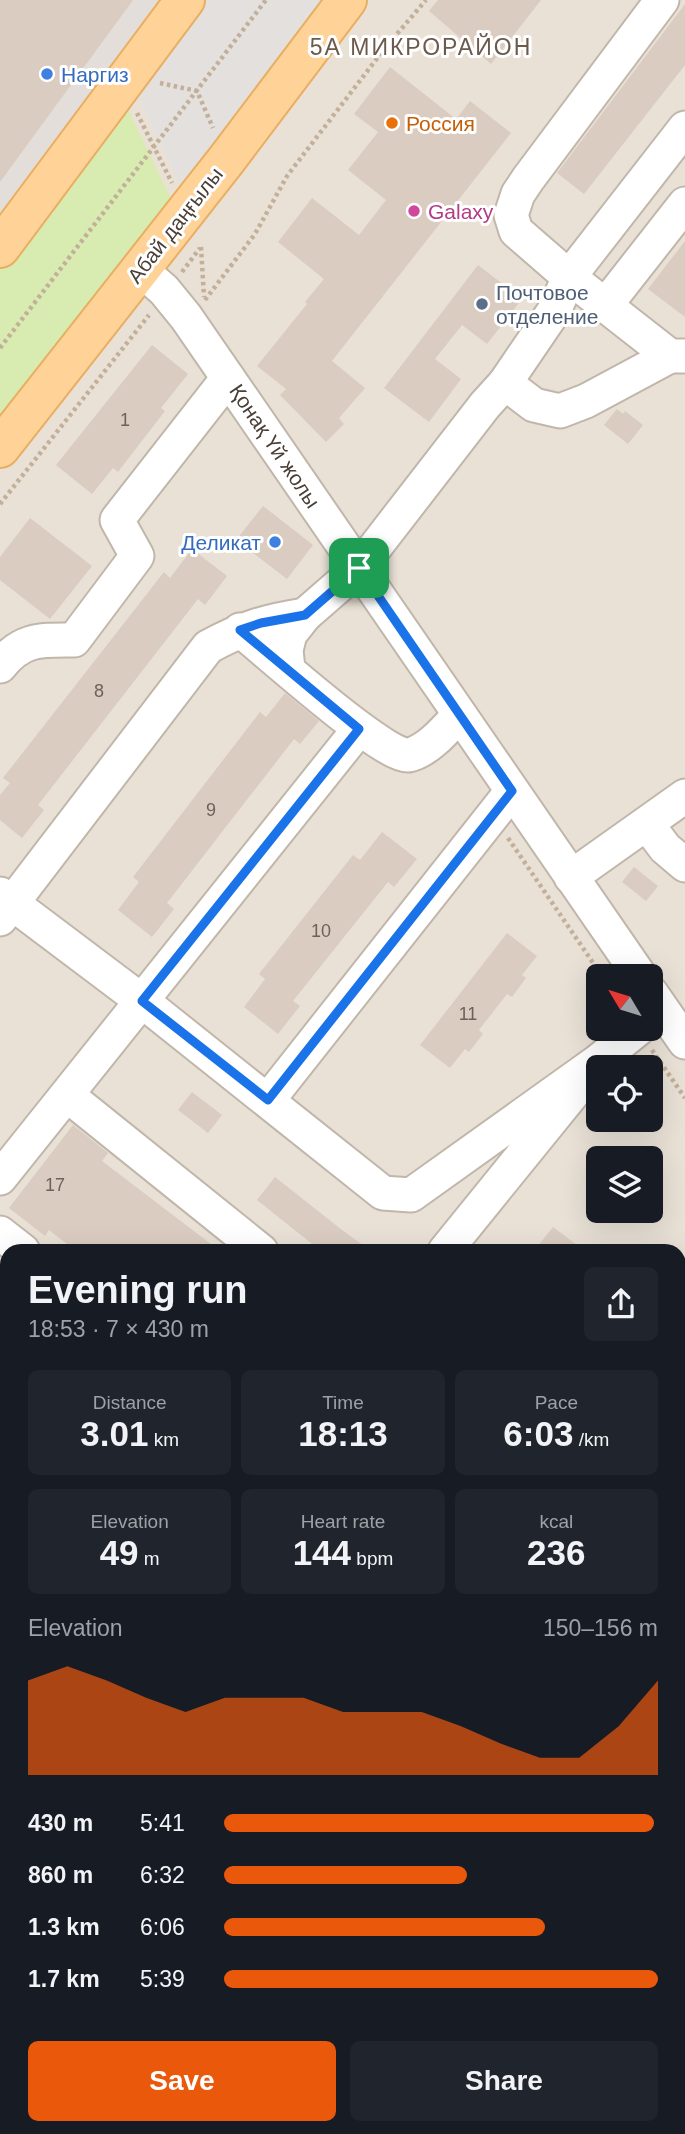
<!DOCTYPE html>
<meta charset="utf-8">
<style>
:root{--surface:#171b24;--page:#20242c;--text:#f1f3f6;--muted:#9ea1a6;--accent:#ea580c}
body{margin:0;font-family:Arial,sans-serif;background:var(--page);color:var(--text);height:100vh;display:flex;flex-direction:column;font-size:26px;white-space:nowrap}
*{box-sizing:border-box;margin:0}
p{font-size:23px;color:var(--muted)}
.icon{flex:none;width:38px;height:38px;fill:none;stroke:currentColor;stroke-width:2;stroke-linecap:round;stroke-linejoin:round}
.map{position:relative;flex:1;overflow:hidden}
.side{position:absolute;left:0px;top:1244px;width:686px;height:891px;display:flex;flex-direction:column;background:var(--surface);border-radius:21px 21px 0 0;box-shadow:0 7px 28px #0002}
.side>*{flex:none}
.needle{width:46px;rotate:308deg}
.buttons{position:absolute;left:586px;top:964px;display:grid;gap:14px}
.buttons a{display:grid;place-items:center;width:77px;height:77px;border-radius:10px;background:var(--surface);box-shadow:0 7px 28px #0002;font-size:35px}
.pin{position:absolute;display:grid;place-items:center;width:60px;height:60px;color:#fff;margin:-30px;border-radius:14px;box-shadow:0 4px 10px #0006}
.round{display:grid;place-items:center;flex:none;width:74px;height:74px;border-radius:10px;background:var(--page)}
.overview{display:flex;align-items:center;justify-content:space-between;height:119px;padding:0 28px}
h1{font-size:38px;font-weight:800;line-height:52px}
.stats{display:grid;grid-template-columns:repeat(3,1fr);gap:10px;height:119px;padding:7px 28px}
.stats div{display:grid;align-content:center;border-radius:10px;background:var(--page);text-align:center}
.stats b{font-size:35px;font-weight:800}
.stats small{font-size:19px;font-weight:400}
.stats p{font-size:19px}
.chart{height:196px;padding:14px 28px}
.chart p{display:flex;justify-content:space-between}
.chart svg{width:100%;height:126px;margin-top:7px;fill:var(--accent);opacity:.7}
.primary-button{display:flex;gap:14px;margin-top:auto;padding:14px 28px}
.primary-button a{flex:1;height:80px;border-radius:10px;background:var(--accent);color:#fff;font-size:28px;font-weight:800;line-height:80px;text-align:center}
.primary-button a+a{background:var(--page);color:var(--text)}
ul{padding:0 28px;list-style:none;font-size:23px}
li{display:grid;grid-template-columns:112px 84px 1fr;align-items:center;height:52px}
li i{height:18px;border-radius:9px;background:var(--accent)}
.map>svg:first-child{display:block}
</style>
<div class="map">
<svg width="685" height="2134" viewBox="0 0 685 2134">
<rect width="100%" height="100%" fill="#f5efe9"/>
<!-- residential -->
<path fill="#e9e1d6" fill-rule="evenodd" d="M199 0H685V2134H0V251ZM598 976H651V1029H598ZM598 1068H651V1120H598ZM598 1158H651V1211H598ZM7 1251H679V2128H7Z"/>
<!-- industrial -->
<polygon fill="#e4deda" points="0,0 199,0 0,251"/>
<!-- green -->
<g fill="#d8ebb0">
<polygon points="123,99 174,205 0,428 0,268"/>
<polygon points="247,2128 387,2128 395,2134 243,2134"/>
</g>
<!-- parking -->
<polygon fill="#e3e0dd" points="194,0 334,0 185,195 132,84"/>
<!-- building -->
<g fill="#daccc0">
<polygon points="0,0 133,0 0,182"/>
<polygon points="438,0 541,0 491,64 429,11"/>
<polygon points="685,4 685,65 584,194 557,173"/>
<polygon points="390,67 452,116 457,118 470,101 511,133 332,361 365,388 339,418 344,424 326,442 280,395 286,389 257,366 307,304 305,302 324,279 278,242 312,198 359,235 386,200 348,170 378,132 354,114"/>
<polygon points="685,241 685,317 648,289"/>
<polygon points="478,265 522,299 487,344 462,325 435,359 461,379 429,422 384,388"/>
<polygon points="152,345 188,374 161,408 165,411 131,455 118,472 113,468 92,494 56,465"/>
<polygon points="617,409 623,414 625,411 643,425 628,444 604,425"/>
<polygon points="263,506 313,545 287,579 236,540"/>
<polygon points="30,518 92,566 50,619 0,580 0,557"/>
<polygon points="192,549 227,576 205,605 198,599 38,805 44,810 22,838 0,820 0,795 10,783 3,778 164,572 170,578"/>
<polygon points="285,693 319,721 300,744 294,739 167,903 174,909 152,937 118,910 139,882 133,877 260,712 266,717"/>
<polygon points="382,832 417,859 394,887 388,882 293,1001 300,1006 278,1034 244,1007 265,979 259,974 353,855 360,860"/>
<polygon points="634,867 658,886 646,901 622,882"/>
<polygon points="507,933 537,956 522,975 526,978 512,997 507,994 479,1030 483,1034 469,1052 465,1049 450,1068 420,1045"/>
<polygon points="192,1092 222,1115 208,1133 178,1110"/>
<polygon points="73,1125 108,1153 102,1161 220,1251 76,1251 49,1230 45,1236 9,1208"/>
<polygon points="275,1177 342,1230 371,1251 321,1251 257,1200"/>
<polygon points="553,1227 585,1251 534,1251"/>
</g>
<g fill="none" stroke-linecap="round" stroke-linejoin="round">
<!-- minor casing -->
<g stroke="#c1b6aa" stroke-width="37">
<g id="minor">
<polyline points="662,0 528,179 518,194 511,215 516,231 569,277 670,356 685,356"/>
<polyline points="140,269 164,290 186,317 640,976"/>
<polyline points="605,306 685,204"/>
<polyline points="505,383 534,405 560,411 586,401 670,356"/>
<path d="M240 630C264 649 387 760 409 755 429 750 446 729 459 715"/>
<path d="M0 666C22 638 41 640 74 640L137 556 117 520 228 378"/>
<polyline points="288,669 286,650 290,634 305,615 359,568 485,405 505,383 554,311 569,277 685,128"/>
<polyline points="647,824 665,848 685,865"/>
<polyline points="571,877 685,796"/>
<polyline points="0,894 142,1001 383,1193 411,1195 597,1062 638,1029"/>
<path d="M0 919 208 647C242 628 267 621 305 615"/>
<polyline points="651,993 685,1042"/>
<polyline points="67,1095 261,1251"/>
<polyline points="268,1100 512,791"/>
<polyline points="0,1178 359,729"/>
<polyline points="0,1233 23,1251"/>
<polyline points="445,1251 573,1093"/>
<polyline points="0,1523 7,1524"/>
<polyline points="679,1564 685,1564"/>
<polyline points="0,1705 7,1696"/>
<polyline points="679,1834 685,1834"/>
<polyline points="0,1865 7,1856"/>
<polyline points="0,1929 7,1930"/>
<polyline points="0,2021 7,2022"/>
<polyline points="109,2128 111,2134"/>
<polyline points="200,2128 202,2134"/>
<polyline points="433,2128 441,2134"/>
<polyline points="240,2134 242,2128"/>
<polyline points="599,2134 604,2128"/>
</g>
</g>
<!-- major casing -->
<g stroke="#e9ae62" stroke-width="42">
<g id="major">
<polyline points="0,248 185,0"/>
<polyline points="0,448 227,159 347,0"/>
</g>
</g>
<!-- path -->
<g stroke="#c3b09b" stroke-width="4.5" stroke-dasharray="3.5 3.5" stroke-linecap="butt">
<polyline points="160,83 197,91 213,128"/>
<polyline points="137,113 172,183"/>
<polyline points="201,247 204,297"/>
<polyline points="182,272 200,248"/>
<polyline points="205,300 255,234 287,176 385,48 426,0"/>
<polyline points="0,348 266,0"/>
<polyline points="0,504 149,315"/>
<polyline points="508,838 602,976"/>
<polyline points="652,1050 685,1098"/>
<polyline points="0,2133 1,2134"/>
</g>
<!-- minor -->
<use href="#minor" stroke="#fff" stroke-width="33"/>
<!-- major -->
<use href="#major" stroke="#ffd397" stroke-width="38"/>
</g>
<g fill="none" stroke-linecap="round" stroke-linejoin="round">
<!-- route casing -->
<g stroke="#fff" stroke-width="14">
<polygon id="route" points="359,568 512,791 268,1100 142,1001 359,729 240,630 261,623 305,615"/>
</g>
<!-- route -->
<use href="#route" stroke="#1a73e8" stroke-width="9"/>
</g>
<!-- markers -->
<g fill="#3f7fe0" stroke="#fff" stroke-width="2.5">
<circle cx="47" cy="74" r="7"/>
<circle cx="275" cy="542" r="7"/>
</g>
<circle fill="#e8710a" stroke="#fff" stroke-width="2.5" cx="392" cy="123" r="7"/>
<circle fill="#d1479c" stroke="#fff" stroke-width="2.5" cx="414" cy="211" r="7"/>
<circle fill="#5c6f8a" stroke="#fff" stroke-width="2.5" cx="482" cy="304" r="7"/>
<g text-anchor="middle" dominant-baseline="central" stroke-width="6" stroke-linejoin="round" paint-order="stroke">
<!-- number labels -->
<g font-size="18" fill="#6d6259">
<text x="125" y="420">1</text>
<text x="99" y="691">8</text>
<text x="211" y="810">9</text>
<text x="321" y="931">10</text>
<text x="468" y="1014">11</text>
<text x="55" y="1185">17</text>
</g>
<!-- shop labels -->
<g font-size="21" fill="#366cbe" stroke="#fff" text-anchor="start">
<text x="61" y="74">Наргиз</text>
<text x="261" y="542" text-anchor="end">Деликат</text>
</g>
<!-- food labels -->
<g font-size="21" fill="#c56008" stroke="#fff" text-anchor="start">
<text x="406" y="123">Россия</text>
</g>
<!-- hotel labels -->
<g font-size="21" fill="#b23c85" stroke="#fff" text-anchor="start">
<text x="428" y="211">Galaxy</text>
</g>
<!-- street labels -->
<g font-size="21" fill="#493f37" stroke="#fff">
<text transform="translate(175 225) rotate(-52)">Абай даңғылы</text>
<text transform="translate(275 446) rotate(56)">Қонақ Үй жолы</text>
</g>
<!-- service labels -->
<g font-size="21" fill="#4e5e75" stroke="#fff" text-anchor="start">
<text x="496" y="292">Почтовое<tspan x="496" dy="24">отделение</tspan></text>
</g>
<!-- neighbourhood labels -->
<g font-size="23" letter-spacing="2" fill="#6c5b4d" stroke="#fff">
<text x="421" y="47">5А МИКРОРАЙОН</text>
</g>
</g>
</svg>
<div class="buttons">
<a><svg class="needle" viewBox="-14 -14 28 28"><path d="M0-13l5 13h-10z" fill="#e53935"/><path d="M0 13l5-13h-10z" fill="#9ea1a6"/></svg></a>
<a><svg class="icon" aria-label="locate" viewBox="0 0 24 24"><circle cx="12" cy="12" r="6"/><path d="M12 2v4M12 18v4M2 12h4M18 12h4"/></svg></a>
<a><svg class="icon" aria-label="layers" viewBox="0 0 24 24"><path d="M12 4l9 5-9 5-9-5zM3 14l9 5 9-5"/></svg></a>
</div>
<div class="pin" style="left:359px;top:568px;background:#1e9e55"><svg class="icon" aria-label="arrive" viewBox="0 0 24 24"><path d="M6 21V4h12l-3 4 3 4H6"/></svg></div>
<section class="side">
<div class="overview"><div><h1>Evening run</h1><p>18:53 · 7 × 430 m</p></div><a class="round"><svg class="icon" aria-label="share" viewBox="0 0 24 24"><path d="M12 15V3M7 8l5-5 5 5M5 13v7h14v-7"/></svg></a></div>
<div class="stats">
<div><p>Distance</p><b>3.01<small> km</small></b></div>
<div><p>Time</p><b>18:13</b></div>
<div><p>Pace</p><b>6:03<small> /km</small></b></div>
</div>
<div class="stats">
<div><p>Elevation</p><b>49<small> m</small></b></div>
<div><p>Heart rate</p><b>144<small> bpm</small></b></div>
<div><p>kcal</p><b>236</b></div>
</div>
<div class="chart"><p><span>Elevation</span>150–156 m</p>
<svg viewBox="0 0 160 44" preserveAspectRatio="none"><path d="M0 44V11L10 6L20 11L30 17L40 22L50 17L60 17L70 17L80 22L90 22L100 22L110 27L120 33L130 38L140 38L150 27L160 11V44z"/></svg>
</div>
<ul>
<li><b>430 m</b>5:41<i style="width:99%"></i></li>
<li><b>860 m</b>6:32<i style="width:56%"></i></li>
<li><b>1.3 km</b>6:06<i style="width:74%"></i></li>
<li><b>1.7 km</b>5:39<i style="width:100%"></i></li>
</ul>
<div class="primary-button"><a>Save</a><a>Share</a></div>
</section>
</div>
